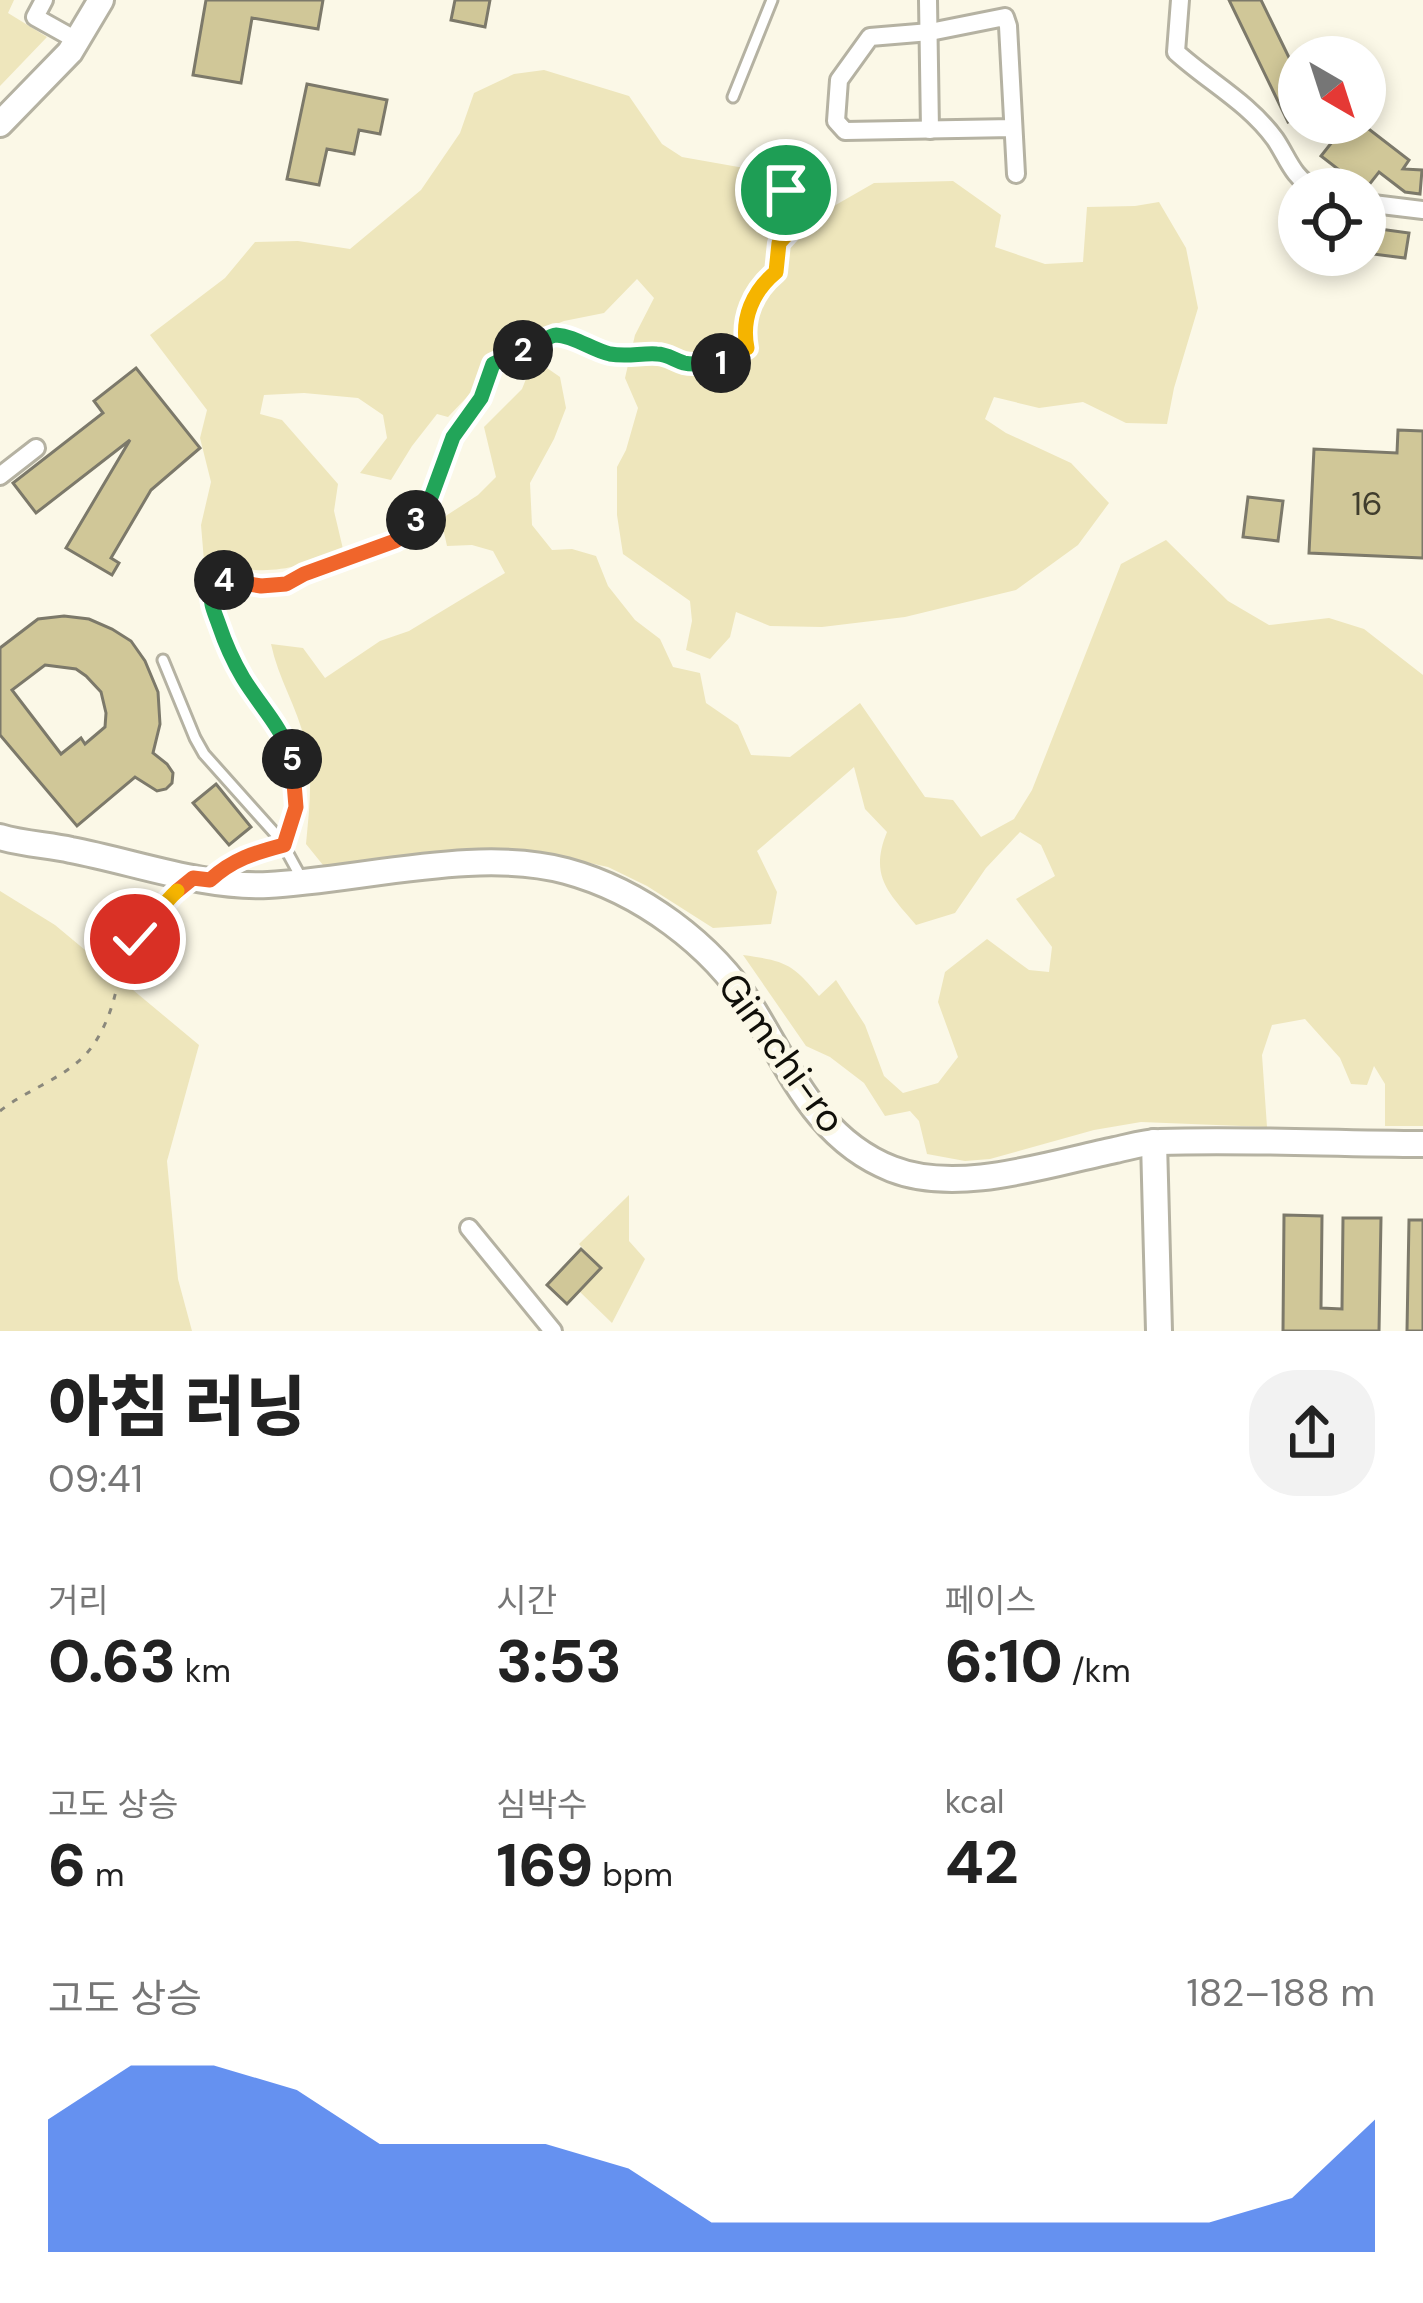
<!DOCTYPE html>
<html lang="ko">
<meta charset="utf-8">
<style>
:root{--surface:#fff;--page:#f2f2f2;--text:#222;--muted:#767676;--accent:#2563eb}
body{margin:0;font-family:"DM Sans","Noto Sans KR",sans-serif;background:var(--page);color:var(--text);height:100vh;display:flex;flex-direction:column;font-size:45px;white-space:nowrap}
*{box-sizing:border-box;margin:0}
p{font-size:39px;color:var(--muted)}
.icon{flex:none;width:66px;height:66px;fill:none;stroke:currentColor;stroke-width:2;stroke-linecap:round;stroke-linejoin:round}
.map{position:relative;height:1331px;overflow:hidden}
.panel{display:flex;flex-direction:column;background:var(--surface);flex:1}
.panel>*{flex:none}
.needle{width:78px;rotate:141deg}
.fabs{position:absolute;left:1278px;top:36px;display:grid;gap:24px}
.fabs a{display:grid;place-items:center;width:108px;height:108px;border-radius:50%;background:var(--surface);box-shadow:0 6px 18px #0003;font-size:60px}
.pin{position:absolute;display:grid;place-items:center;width:102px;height:102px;color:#fff;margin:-51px;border:6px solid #fff;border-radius:50%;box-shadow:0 3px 12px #0007}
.km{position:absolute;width:60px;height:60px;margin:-30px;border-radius:50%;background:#222;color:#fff;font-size:33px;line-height:60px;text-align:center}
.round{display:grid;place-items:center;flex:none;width:126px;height:126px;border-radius:48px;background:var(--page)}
.headline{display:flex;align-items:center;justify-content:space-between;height:204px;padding:0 48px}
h1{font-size:66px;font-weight:800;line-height:90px}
.metrics{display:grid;grid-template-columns:repeat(3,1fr);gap:18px;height:204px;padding:12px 48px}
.metrics div{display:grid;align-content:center}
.metrics b{font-size:60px;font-weight:800}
.metrics small{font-size:33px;font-weight:400}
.metrics p{font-size:33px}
.chart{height:336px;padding:24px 48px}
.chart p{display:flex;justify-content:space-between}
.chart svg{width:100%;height:216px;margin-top:12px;fill:var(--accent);opacity:.7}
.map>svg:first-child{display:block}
</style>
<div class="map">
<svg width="1423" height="1331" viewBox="0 0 1423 1331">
<rect width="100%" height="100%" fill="#fbf8e7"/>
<!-- green -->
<g fill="#eee6bc">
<polygon points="0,0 14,0 8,13 47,37 0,86"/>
<path d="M544 70 629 96 662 144 682 157 784 175 827 210 874 183 953 181 1001 215 995 247 1045 264 1083 262 1087 207 1135 206 1159 202 1186 248 1198 308 1174 388 1167 424 1126 423 1083 402 1039 408 994 397 985 419 1006 433 1071 463 1109 503 1078 545 1016 590 905 617 822 627 770 626 736 612 730 637 710 659 686 650 692 621 690 601 623 554 617 515V467L626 450 638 408 625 378 635 335 654 298 637 279 604 313 564 321 524 337 448 417 437 414 412 446 391 480 360 473 387 438 383 415 358 398 304 393 264 395 260 414 282 420 338 484 334 511 343 549C287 573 263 576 204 561L201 525 211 482 200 438 207 410 150 335 225 278 255 242 298 241 350 249 421 190 460 133 474 93 514 74Z"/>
<path d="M534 359 560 377 566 408 554 439 530 483 532 525 552 550 572 549 596 556 608 586 635 620 660 639 673 667 700 673 706 703 738 725 751 755 790 757 860 703 925 797 953 800 981 837 1014 819 1032 790 1121 564 1166 540 1228 601 1269 625 1329 618 1364 629 1423 675V1126H1385V1084L1374 1066 1367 1085 1351 1084 1340 1058 1305 1019 1272 1025 1262 1055 1267 1127 1141 1122 1094 1130 990 1159 965 1161 927 1154 919 1121 910 1111 885 1116 864 1083 830 1057 806 1046 743 955C785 961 792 963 819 996L836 980 865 1025 884 1076 903 1093 938 1083 958 1057 938 1002 945 972 987 939 1029 970 1049 972 1052 947 1016 899 1055 876 1041 845 1020 832 986 868 955 913 916 925C888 892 869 876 887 832L865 809 854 767 757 851 777 892 771 924 713 928 647 886 608 867 524 849 435 856 327 870 306 844C309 811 314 774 305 741 297 707 278 678 271 644L303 648 325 678 380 641 409 631 505 573 493 551 472 545 447 546 441 519 478 495 496 477 484 427 522 389Z"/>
<polygon points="0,891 55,925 199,1045 167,1161 178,1279 192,1331 0,1331"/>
<polygon points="629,1195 629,1241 645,1259 612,1323 579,1291 601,1268 579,1244"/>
</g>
<!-- building -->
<g fill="#d0c798" stroke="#7c796a" stroke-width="3" fill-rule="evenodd">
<polygon points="206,0 323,0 318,29 252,18 241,83 193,75"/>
<polygon points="455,0 490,0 485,27 451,20"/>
<polygon points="1229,0 1261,0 1299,78 1299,117 1288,122"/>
<polygon points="307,84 387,100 380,134 359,130 354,154 327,149 319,185 287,179"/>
<polygon points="1347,123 1361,123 1409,160 1403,169 1422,170 1420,194 1405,192 1379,172 1365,190 1321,156"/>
<polygon points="1365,227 1409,233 1405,258 1365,253"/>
<polygon points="136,368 200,448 151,490 111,558 119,563 112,575 66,548 130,440 36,513 13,483 103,413 94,401"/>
<polygon points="1398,430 1423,431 1423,558 1309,553 1314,449 1397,453"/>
<polygon points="1248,497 1283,501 1278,541 1243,537"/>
<path d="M64 616 89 619 112 629 131 641 145 661 158 692 160 724 153 753 167 764 173 773 172 783 166 789 157 791 135 777 77 826 0 735V648L38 619ZM45 665 76 669 86 676 101 692 106 713 105 727 85 744 81 738 61 754 12 690Z"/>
<polygon points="216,784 251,827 229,845 193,803"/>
<polygon points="1284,1215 1322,1216 1321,1308 1342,1309 1343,1218 1381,1218 1379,1331 1283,1331"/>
<polygon points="1409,1220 1423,1220 1423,1331 1407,1331"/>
<polygon points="581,1249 601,1268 567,1304 547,1285"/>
</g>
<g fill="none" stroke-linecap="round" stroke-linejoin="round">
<!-- lane casing -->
<g stroke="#b5b2a2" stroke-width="15">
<g id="lane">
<polyline points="733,97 772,0"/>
<polyline points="163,660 195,738 204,754 280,839 303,881"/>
</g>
</g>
<!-- street casing -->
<g stroke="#b5b2a2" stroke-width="22">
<g id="street">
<polyline points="44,0 35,17 78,41"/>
<polyline points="928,0 930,130"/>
<path d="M1180 0 1176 52C1209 82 1248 102 1275 139 1288 158 1292 177 1315 189"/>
<polyline points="1013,128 845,131 836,121 839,80 870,37 930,32 1005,17 1008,26 1016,174"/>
<polyline points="1365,203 1423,210"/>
<polyline points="0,476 36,448"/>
<polyline points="469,1228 553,1331"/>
</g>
</g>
<!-- secondary casing -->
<g stroke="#b5b2a2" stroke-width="30">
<g id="secondary">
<polyline points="0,124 70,52 101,0"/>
<path d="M0 837C23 844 48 845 71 850 134 862 204 888 268 885 360 880 478 847 566 871 640 891 712 944 752 1008 791 1071 818 1140 892 1169 958 1195 1048 1164 1115 1150 1129 1147 1145 1142 1159 1142 1247 1139 1335 1144 1423 1144"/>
<polyline points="1154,1142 1159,1331"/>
</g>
</g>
<!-- path -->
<g stroke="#8a887c" stroke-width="3" stroke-dasharray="6 9" stroke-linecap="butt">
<path d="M289 832C315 735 247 706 219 625 214 611 210 603 211 589L220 580 261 586 286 584 404 536 430 499 453 437 481 398 492 364 540 344 549 336 557 335 617 355 634 357 664 354 687 364 707 361 728 364 737 350 747 348C742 318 753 291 776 272L779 243 789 232 786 217V190"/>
<polyline points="229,863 271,848"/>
<path d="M0 1111C26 1090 63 1079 86 1054 100 1039 110 1015 115 995 119 984 119 970 123 959 129 943 143 935 152 922 161 909 163 904 175 893"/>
</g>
<!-- lane -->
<use href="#lane" stroke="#fff" stroke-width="9"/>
<!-- street -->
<use href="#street" stroke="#fff" stroke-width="16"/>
<!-- secondary -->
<use href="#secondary" stroke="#fff" stroke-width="24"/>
</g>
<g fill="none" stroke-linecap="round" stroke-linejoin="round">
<!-- split-1 casing -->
<g stroke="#fff" stroke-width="24">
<path id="split-1" d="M721 363 728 364 737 350 747 348C741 318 753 291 776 272L779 243 789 232 786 218V190"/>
</g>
<!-- split-2 casing -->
<g stroke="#fff" stroke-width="24">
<path id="split-2" d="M523 350C531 347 551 335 556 335 575 336 592 350 610 354 627 357 641 353 657 354 667 354 674 360 684 363 696 366 709 362 721 363"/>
</g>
<!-- split-3 casing -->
<g stroke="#fff" stroke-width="24">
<polyline id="split-3" points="416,520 430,500 453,437 481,398 493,364 523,350"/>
</g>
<!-- split-4 casing -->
<g stroke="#fff" stroke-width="24">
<polyline id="split-4" points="224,580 261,586 286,584 304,574 395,541 404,536 416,520"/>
</g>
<!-- split-5 casing -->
<g stroke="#fff" stroke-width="24">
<path id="split-5" d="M224 580H220L211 589C210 604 214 611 219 625 225 643 233 661 243 678 260 706 282 727 292 759"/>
</g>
<!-- split-6 casing -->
<g stroke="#fff" stroke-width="24">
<path id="split-6" d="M177 891 193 878 210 880C233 859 254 853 284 845L296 807 292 759"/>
</g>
<!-- split-7 casing -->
<g stroke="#fff" stroke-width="24">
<path id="split-7" d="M135 939C152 924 160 906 177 891"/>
</g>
<!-- split-1 -->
<use href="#split-1" stroke="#f5b400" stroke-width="15"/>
<!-- split-2 -->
<use href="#split-2" stroke="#22a559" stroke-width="15"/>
<!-- split-3 -->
<use href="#split-3" stroke="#22a559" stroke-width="15"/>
<!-- split-4 -->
<use href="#split-4" stroke="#f0652b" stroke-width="15"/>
<!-- split-5 -->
<use href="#split-5" stroke="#22a559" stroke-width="15"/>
<!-- split-6 -->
<use href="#split-6" stroke="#f0652b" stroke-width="15"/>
<!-- split-7 -->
<use href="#split-7" stroke="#f5b400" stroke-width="15"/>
</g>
<g text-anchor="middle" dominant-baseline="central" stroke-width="10" stroke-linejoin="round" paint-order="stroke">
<!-- number labels -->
<g font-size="33" fill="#403d2d">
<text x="1367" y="503">16</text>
</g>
<!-- street labels -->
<g font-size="39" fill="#100f09" stroke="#fbf8e7">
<text transform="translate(782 1053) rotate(54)">Gimchi-ro</text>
</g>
</g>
</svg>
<div class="fabs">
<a><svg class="needle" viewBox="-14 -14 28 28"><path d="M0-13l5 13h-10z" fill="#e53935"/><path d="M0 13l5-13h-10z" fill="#767676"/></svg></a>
<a><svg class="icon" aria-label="locate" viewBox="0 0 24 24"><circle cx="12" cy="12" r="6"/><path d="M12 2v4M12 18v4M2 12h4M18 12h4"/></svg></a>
</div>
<div class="pin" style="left:786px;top:190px;background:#1e9e55"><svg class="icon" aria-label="arrive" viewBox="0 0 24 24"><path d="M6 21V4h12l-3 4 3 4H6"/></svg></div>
<div class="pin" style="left:135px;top:939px;background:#d93025"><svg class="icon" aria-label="check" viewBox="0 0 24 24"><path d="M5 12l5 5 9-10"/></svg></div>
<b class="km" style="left:721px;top:363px">1</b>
<b class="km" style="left:523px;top:350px">2</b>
<b class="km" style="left:416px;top:520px">3</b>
<b class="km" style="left:224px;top:580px">4</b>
<b class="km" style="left:292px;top:759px">5</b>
</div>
<section class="panel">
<div class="headline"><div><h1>아침 러닝</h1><p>09:41</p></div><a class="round"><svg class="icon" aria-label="share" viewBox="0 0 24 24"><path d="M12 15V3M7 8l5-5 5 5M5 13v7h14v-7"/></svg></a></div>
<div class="metrics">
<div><p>거리</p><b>0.63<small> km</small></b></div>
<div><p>시간</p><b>3:53</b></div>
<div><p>페이스</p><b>6:10<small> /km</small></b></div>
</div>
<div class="metrics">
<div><p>고도 상승</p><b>6<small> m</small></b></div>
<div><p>심박수</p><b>169<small> bpm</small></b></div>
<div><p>kcal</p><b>42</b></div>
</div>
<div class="chart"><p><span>고도 상승</span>182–188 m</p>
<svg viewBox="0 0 160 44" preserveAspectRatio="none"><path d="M0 44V17L10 6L20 6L30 11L40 22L50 22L60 22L70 27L80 38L90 38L100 38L110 38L120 38L130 38L140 38L150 33L160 17V44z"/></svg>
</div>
</section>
